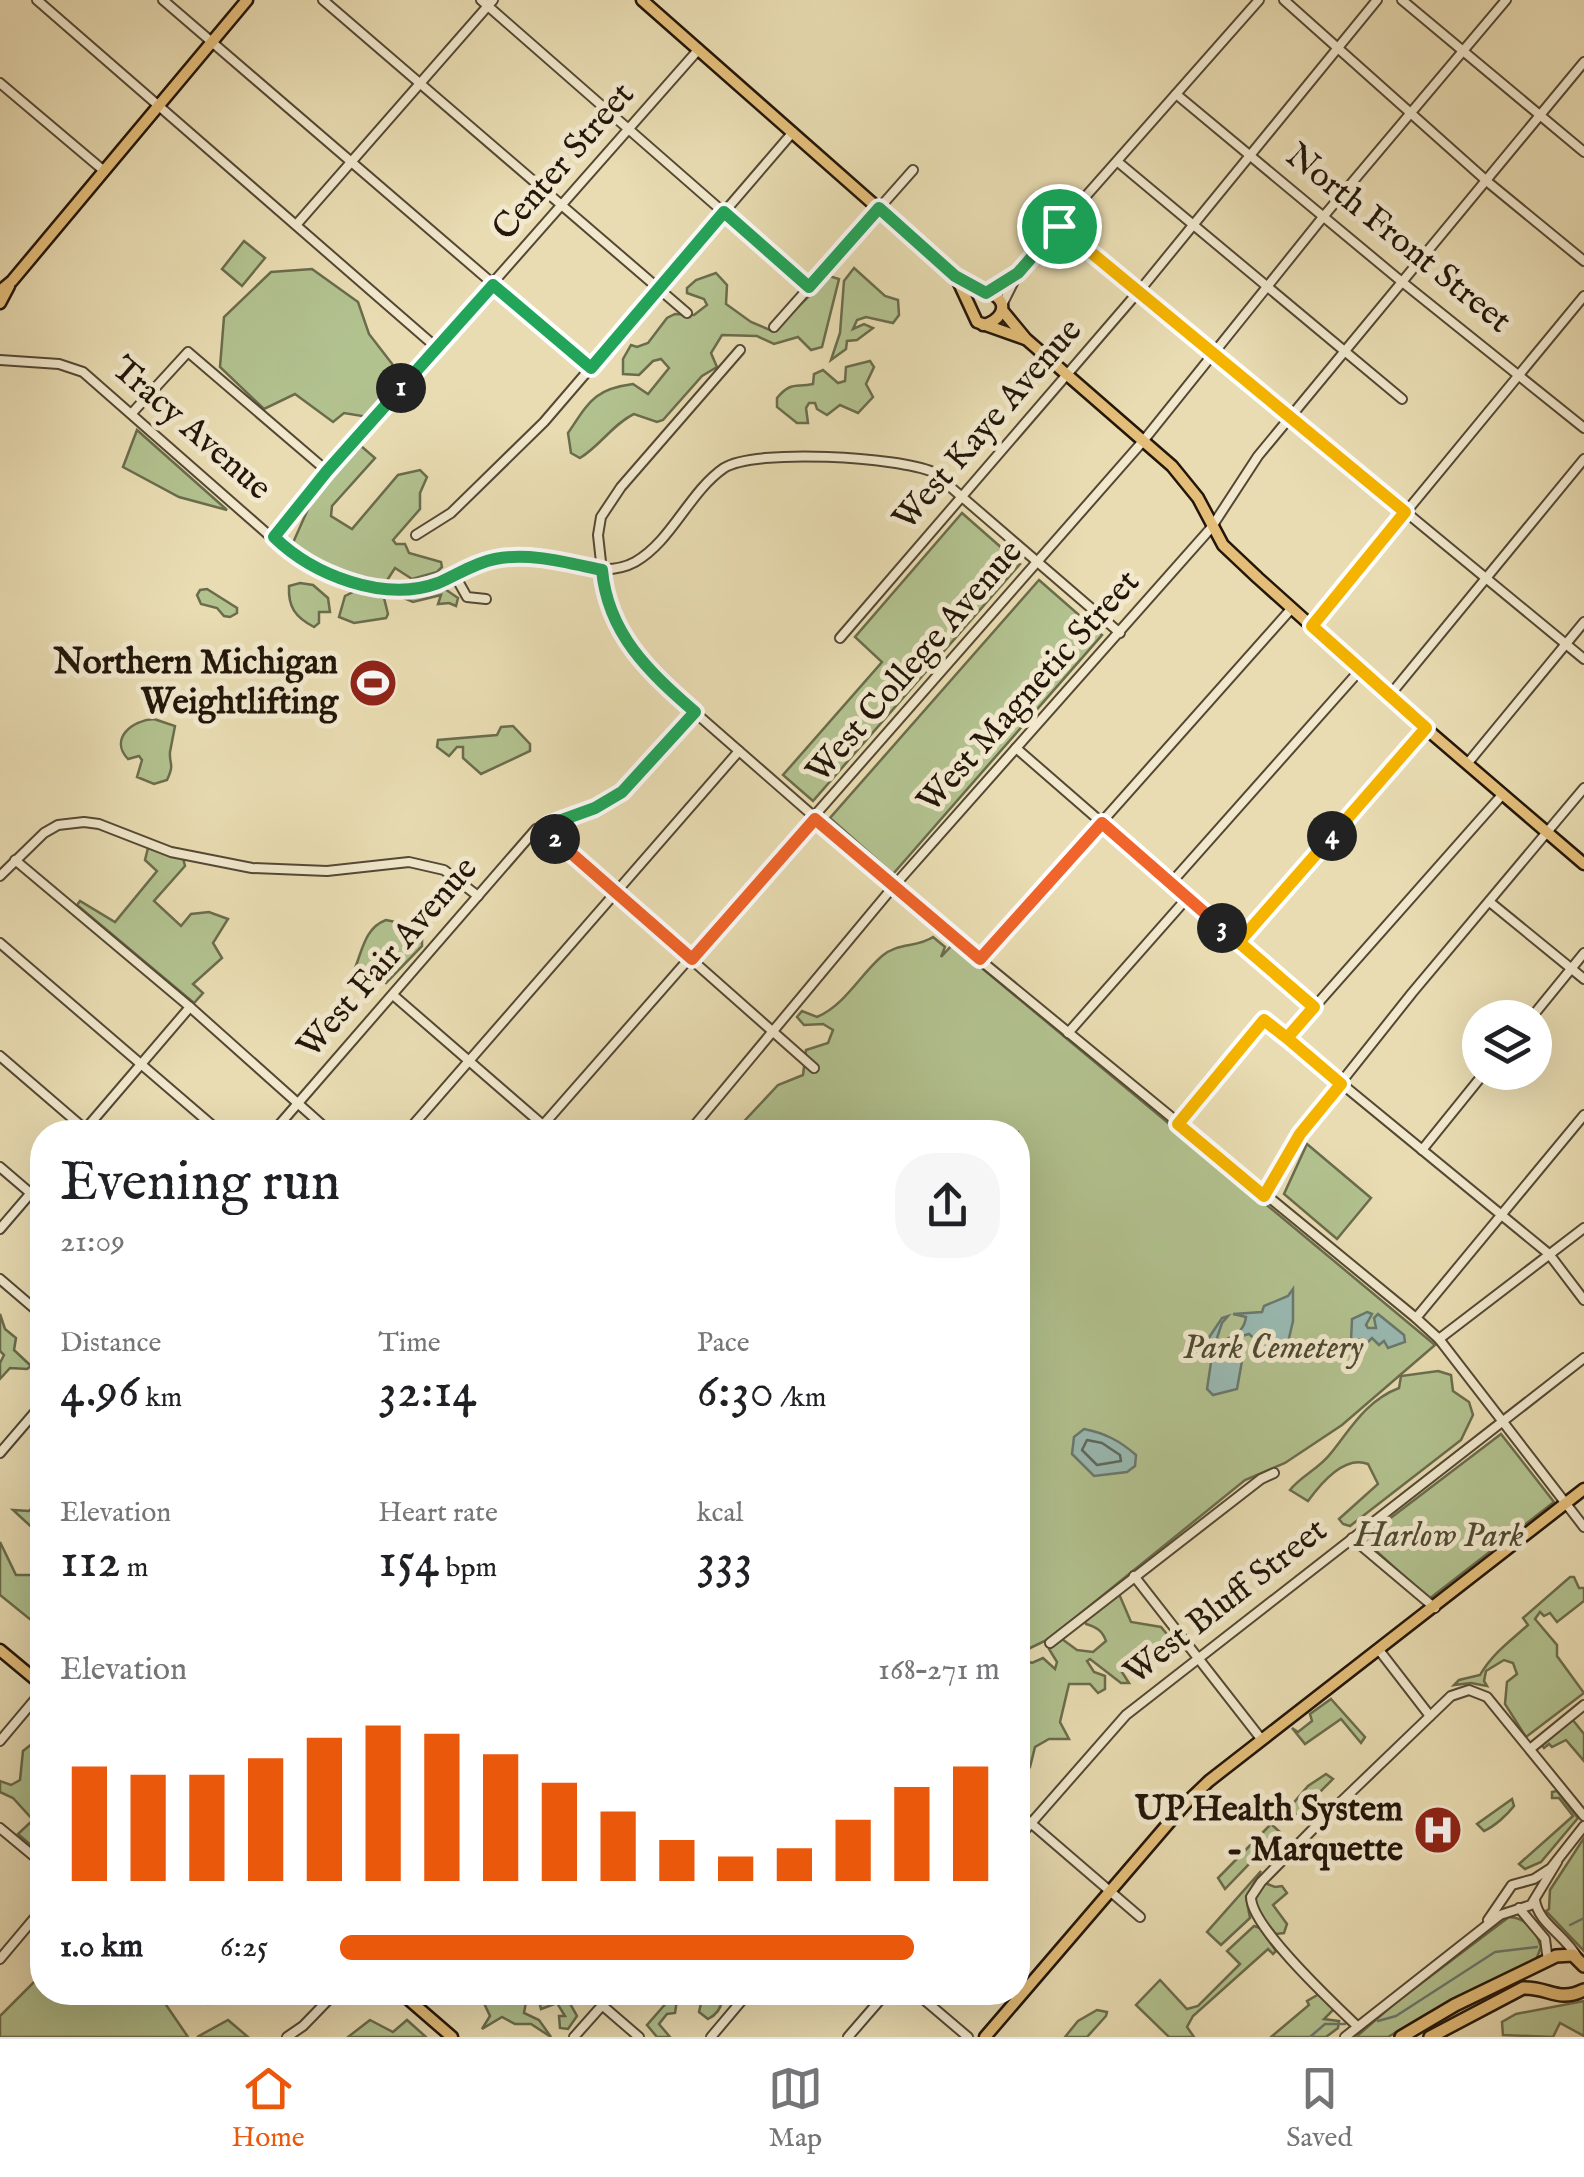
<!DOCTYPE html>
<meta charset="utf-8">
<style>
:root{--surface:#fff;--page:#f6f6f6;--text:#202124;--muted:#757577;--line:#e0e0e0;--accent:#ea580c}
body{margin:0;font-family:"IM FELL English",serif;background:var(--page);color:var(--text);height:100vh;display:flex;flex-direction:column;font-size:38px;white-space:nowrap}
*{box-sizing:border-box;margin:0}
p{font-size:32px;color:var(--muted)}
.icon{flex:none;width:55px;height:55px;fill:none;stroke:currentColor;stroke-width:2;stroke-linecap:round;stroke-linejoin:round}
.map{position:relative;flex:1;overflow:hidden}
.sheet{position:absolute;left:30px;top:1120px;width:1000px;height:885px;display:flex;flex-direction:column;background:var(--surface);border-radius:40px;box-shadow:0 10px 40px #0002}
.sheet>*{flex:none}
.tools{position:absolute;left:1462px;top:1000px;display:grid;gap:20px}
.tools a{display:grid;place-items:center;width:90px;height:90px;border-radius:50%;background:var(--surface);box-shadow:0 10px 40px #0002;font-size:50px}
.pin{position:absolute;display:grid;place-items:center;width:85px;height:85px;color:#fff;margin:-42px;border:5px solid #fff;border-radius:50%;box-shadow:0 2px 10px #0007}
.km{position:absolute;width:50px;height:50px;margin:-25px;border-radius:50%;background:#222;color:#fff;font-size:28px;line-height:50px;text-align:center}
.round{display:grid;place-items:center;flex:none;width:105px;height:105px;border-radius:40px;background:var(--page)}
.overview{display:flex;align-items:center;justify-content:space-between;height:170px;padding:0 30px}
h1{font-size:55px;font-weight:600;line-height:75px}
.stats{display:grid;grid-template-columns:repeat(3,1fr);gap:15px;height:170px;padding:10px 30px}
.stats div{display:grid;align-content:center}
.stats b{font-size:50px;font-weight:600}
.stats small{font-size:28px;font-weight:400}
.stats p{font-size:28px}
.chart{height:280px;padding:20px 30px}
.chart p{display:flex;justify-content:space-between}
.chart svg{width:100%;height:180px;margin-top:10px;stroke:var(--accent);stroke-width:6}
ul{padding:0 30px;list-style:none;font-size:32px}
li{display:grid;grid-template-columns:160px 120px 1fr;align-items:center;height:75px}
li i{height:25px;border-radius:12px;background:var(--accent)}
.tabs{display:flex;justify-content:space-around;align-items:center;height:140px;border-top:2px solid var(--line);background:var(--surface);font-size:28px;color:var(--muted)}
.tabs a{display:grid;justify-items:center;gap:5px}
.tabs .active{color:var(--accent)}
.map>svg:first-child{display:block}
</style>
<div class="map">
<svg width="1584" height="2037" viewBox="0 0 1584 2037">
<rect width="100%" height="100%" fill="#e9dcb2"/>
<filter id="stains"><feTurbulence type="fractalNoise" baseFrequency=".002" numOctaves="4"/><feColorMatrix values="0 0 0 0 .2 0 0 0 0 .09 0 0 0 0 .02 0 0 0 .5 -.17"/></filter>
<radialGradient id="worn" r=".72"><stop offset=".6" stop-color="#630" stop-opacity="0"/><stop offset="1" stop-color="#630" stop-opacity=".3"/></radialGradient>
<!-- green -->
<g fill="#b2c28f" stroke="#6a6c4c" stroke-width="2.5">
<polygon points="244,241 265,258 242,286 222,269"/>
<polygon points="854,268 885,296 898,300 899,315 893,323 866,317 857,320 853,329 864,324 873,328 857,340 847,341 846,349 831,360 840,333 844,281"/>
<polygon points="312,269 358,302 369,334 403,378 368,417 344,413 333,422 295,394 264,409 220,367 224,317 271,272"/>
<path d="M716 273 727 285 726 304 751 322 770 330 781 324 829 276 839 279 822 347 811 350 798 337 774 344 757 336 722 335 711 353 717 367 702 376 663 420 657 422 634 414C613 424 600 446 580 458L571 453 568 433C589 402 594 389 633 384L648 394 669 368 661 359 653 361 639 375 623 374V359L631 345 637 347 648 343 667 318 675 314 694 315 707 305 704 299 687 293V288L696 280Z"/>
<path d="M870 361 874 367 866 384 873 397 858 413 840 405 827 415 817 409 815 403H809L806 408 808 423H797L777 407V398C791 381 796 388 813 384L814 374 823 370 838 383 845 381 846 367Z"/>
<polygon points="137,430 227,510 179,497 123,467"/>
<polygon points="361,446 375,458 332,506 331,516 352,529 398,475 420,470 427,477 420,493 420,509 393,540 396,544 405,544 409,553 441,562 442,567 437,572 412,579 395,568 386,582 328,568 294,551 292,545 312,500"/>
<polygon points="962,513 1020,564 813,801 783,775 882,662 855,637"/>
<polygon points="1039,580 1102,635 893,874 830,818"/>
<path d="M300 583 313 585 328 598 330 612H319V623L314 627C295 617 288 607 289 586Z"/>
<polygon points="442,587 458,598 456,606 449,603 438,604 441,595 413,602 401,597 407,592"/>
<polygon points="207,589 237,608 237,613 230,617 224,616 217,608 201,604 197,595 200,590"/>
<polygon points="355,591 384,598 388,614 386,618 354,623 339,617 345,596"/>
<path d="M154 719 175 726 170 752C169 765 175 763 167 780L154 784 137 777 142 760 139 756 128 759C109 739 132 720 154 719Z"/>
<polygon points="513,726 530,744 530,751 481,774 463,758 463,747 457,747 449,756 437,747 438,740 497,735 501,727"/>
<polygon points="148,848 183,858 185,866 154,901 181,926 191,914 209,912 228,919 213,943 222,958 193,984 203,993 194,1003 77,905 80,901 115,922 157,871 145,860"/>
<path d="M386 920 400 923 397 933 400 936 413 934 422 939V946L386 983 372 979 360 982 353 973C362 953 364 928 386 920Z"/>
<path d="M933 937 945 947 941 957 953 944 1435 1345 1342 1425 1285 1463 1245 1480 1049 1639 1028 1649 1024 1660 1032 1663 1043 1658 1055 1669 1057 1662 1049 1649 1062 1639 1077 1650 1093 1652 1106 1641C1102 1630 1096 1627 1086 1624L1084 1619 1119 1594 1131 1622 1161 1627 1171 1639 1169 1645C1150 1647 1131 1652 1120 1669L1129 1683H1121L1090 1659 1087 1661 1094 1672 1105 1676V1689L1098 1693 1090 1684H1069L1060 1722 1069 1739H1049L1035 1747 1030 1767 1018 1784V1132H734L778 1085 803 1075 806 1050 828 1043 833 1030 823 1024 804 1025 797 1017 802 1011 817 1017C845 1005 859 976 882 956 898 942 917 948 933 937Z"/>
<polygon points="1307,1144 1371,1198 1337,1239 1284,1194"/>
<polygon points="0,1314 5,1329 16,1338 14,1350 31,1366 27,1369 10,1368 0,1379 0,1363 4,1355 0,1351"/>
<path d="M1438 1371 1451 1375 1453 1391 1469 1402 1473 1415 1461 1440 1350 1526 1343 1524 1339 1519 1378 1484 1368 1464C1345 1455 1321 1483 1308 1501L1290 1490C1301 1476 1320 1468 1331 1453 1351 1428 1367 1400 1399 1388L1401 1376Z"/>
<polygon points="1501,1434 1554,1502 1429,1599 1363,1539"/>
<polygon points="42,1499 42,1544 38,1533 13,1510 29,1511"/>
<polygon points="0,1542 16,1575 35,1575 42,1569 42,1629 0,1595"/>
<path d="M1570 1577H1574L1579 1588H1584V1601L1557 1622 1550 1613 1544 1616 1540 1612 1535 1619 1557 1645V1656L1584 1693 1526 1737 1505 1704 1507 1682 1517 1674 1513 1663 1504 1660 1486 1671 1484 1681 1487 1686 1471 1683 1454 1685 1459 1680 1480 1675C1492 1654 1510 1641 1528 1625L1523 1618Z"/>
<polygon points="1331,1699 1365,1737 1361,1743 1341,1719 1305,1744 1292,1728 1298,1732 1312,1721 1310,1714"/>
<polygon points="1572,1719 1584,1734 1584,1761 1566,1740 1552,1747 1549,1744 1544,1748 1541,1744"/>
<polygon points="42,1736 42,1848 33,1847 18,1834 33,1820 13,1798 0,1792 0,1781 11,1785 20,1780 23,1751"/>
<polygon points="1326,1774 1333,1779 1292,1820 1286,1821 1284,1814 1308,1786"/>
<polygon points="1557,1791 1578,1818 1541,1862 1525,1869 1519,1864 1573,1816 1559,1798 1552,1798 1552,1792"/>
<path d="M1512 1799 1514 1806C1507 1815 1495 1826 1484 1831L1477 1824Z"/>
<polygon points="1271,1824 1280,1832 1225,1889 1218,1878"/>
<polygon points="1584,1838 1584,1951 1546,1911 1549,1909 1550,1890"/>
<polygon points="1261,1871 1246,1897 1250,1918 1221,1945 1207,1932"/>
<polygon points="1265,1883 1275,1887 1282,1886 1287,1893 1273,1905 1287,1924 1284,1933 1276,1934 1260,1915 1254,1901"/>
<path d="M1509 1917C1525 1918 1536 1929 1541 1947L1536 1960 1430 2012 1388 2037H1356L1395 2003Z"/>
<polygon points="1254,1926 1260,1928 1276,1951 1273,1954 1268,1949 1193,2016 1187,2027 1194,2037 1169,2037 1136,2005 1160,1980 1187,2009 1198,2006 1240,1964 1227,1951"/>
<polygon points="42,1974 42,1992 165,1993 162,1999 188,2037 0,2037 0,2016"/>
<polygon points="474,1993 517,1993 515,2000 526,2002 524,2013 539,2020 551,2037 531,2024 515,2024 502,2017 482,2029 490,2016 481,1997"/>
<polygon points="551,1993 564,1993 577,2016 568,2029 560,2028 559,2016 565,2016 557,2003 541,2009 540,2005 552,1996"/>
<polygon points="675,1993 687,1993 677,2000 675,2013 667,2014 659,2024 670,2037 657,2037 647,2025"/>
<path d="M695 1993H717L722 2000C721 2009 716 2015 708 2019L699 2012 702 1999Z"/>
<polygon points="1319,1994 1334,2009 1324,2019 1339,2021 1338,2028 1326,2037 1271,2037 1309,2005 1307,2001"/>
<polygon points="1584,2001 1584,2036 1560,2023 1553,2037 1503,2035 1502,2022 1516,2014"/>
<polygon points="1097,2010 1107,2012 1106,2016 1087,2037 1065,2037 1078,2021"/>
<polygon points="228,2020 248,2037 197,2037"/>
<polygon points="370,2020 393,2032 407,2020 426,2037 348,2037"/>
</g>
<!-- water -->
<g fill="#99bab3" stroke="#6a786f" stroke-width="2.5">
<path d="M1293 1289V1321L1286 1351 1274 1357 1264 1349 1256 1352 1255 1339 1249 1334 1242 1336 1235 1350 1242 1361 1237 1389 1213 1395 1207 1389 1212 1356 1206 1342 1222 1318 1228 1316 1222 1323 1216 1341 1219 1344C1231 1335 1244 1334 1246 1317L1233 1314 1262 1312 1264 1306 1288 1296Z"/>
<polygon points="1367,1312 1372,1314 1366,1325 1368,1328 1376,1328 1374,1318 1378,1314 1404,1335 1405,1342 1388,1348 1384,1341 1379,1345 1372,1338 1367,1343 1362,1339 1351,1341 1352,1319"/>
<path d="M1084 1429C1105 1433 1120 1441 1136 1455L1135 1466 1127 1472 1094 1476 1072 1454 1074 1437Z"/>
</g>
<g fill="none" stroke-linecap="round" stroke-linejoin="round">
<!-- shore -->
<polygon stroke="#5e685e" stroke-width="2.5" points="1087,1440 1102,1443 1120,1455 1121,1461 1097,1465 1082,1450"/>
<!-- stream -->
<g stroke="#6a786f" stroke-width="2.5">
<polyline points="1570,1925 1584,1918"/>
<polyline points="1378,2021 1396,2016 1495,1952 1537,1947"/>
<polyline points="1310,2037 1325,2024 1345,2024"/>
</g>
<!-- minor casing -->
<g stroke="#544834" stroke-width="12">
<g id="minor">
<polyline points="37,0 437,348"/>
<polyline points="163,0 591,368"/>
<polyline points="323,0 687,313"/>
<polyline points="481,0 809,287"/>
<polyline points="1284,0 1489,183 1584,261"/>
<polyline points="1402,0 1584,152"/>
<polyline points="0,83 103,170"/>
<polyline points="1176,94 1396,277 1584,428"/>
<polyline points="1118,162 1402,399"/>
<polyline points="296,225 493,0"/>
<polyline points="1059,226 1584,659"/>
<polyline points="1002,305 1018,273 1259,0"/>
<polyline points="774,327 913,170"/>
<polyline points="740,350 621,487 601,517 598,535 604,589 615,625 634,654 667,688 946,932 1416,1318 1439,1339 1584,1527"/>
<path d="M0 360 59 364 83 372 287 551C327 579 390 601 438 582 471 569 487 558 524 557 561 556 600 581 635 562 672 541 689 492 724 468 755 448 899 457 933 472L1120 633"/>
<polyline points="133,412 188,352 327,471"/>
<polyline points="416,535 451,513 544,422 793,132"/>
<polyline points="274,537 327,471 699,49"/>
<polyline points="454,574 467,597 486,599"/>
<polyline points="1312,626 1584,296"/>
<polyline points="840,638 1145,284 1377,0"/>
<polyline points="1390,695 1584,459"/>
<polyline points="1016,748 1314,1007"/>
<polyline points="1467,764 1584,622"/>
<polyline points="547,825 553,837 814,1068"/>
<polyline points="15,860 190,1007 330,1132"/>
<polyline points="0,876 44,833 58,825 84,822 99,824 171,852 252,868 327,871 409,862 444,870 478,896"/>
<polyline points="1171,883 1361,669"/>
<polyline points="1491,903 1584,979"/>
<polyline points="1239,942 1426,729"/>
<polyline points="0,943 220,1132"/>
<polyline points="980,959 1292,608"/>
<polyline points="393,995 551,1132"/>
<polyline points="1531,1018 1584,953"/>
<polyline points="1068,1033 1188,897"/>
<polyline points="1287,1038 1502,795"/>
<polyline points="0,1056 86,1130"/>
<polyline points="1178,1124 1264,1020 1549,1254 1584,1300"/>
<polyline points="83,1132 190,1007"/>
<polyline points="273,1132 536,829 595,808 622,793 695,712"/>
<polyline points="407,1132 739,751"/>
<polyline points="537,1132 1144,440 1323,217 1506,0"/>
<polyline points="689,1132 893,887 1211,528 1258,456 1584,62"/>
<polyline points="1422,1150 1485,1072"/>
<polyline points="0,1167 42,1203"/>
<polyline points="1265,1195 1300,1134 1412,993 1584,788"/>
<polyline points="0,1229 42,1180"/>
<polyline points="0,1279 42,1315"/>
<polyline points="1416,1318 1584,1115"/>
<polyline points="1439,1339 1584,1228"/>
<polyline points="0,1453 42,1404"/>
<polyline points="1352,1538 1435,1608"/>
<polyline points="1134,1576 1262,1740"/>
<polyline points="1050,1643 1261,1479 1274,1473"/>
<polyline points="1379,1650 1430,1716"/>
<polyline points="0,1741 42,1691"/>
<polyline points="1530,1749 1584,1705"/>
<polyline points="1018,1812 1140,1917"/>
<polyline points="0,1828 42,1863"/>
<polyline points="1018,1838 1126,1715 1584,1358"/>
<path d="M1535 1900C1538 1923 1565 1935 1577 1957"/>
<polyline points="1519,1908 1545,1939 1548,1961"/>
<polyline points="1488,1920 1512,1885 1534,1879 1551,1868 1584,1826"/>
<polyline points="0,1959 42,1909"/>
<polyline points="200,1992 208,1999 215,1993"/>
<polyline points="915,1992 968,2037"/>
<polyline points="603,2006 639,2037"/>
<path d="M1357 2026C1333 2003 1251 1927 1251 1897L1261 1882 1320 1822 1451 1696 1469 1690 1487 1697 1584 1816"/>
<polyline points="287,2037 303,2026 336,1992"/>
<polyline points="574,2037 614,1992"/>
<polyline points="711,2037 749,1992"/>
<polyline points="848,2037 887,1992"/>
<polyline points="1345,2037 1500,1915 1531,1905 1557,1862"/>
</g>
</g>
<!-- major casing -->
<g stroke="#23160a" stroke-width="15">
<g id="major">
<path d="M642 0 955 276C967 283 982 288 994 295 1012 306 997 323 983 325"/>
<polyline points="958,281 977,322 1025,339"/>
<polyline points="0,291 12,281 247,0"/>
<polyline points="0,303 9,286"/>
<polyline points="1002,310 1026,339 1172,466 1198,498 1223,545 1258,578 1423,726 1584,864"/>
<polyline points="0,1650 42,1685"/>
<polyline points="400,1992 452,2037"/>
<polyline points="985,2037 1185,1804 1209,1781 1584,1489"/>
</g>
</g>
<!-- highway casing -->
<g stroke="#23160a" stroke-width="16">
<g id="highway">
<polyline points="1401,2037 1455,2005 1556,1956 1573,1955 1584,1966"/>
<path d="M1430 2037 1523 1988C1549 1987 1558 2003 1584 1990"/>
</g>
</g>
<!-- minor -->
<use href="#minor" stroke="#f1e8cd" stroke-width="8"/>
<!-- major -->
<use href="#major" stroke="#e4be79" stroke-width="10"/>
<!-- highway -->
<use href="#highway" stroke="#e4be79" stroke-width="11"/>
</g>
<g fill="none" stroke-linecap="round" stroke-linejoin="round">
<!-- split-1 casing -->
<g stroke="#fff" stroke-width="20">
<polyline id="split-1" points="401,388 493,285 591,368 724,212 809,287 879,208 955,276 986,293 1018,273 1059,226"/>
</g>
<!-- split-2 casing -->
<g stroke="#fff" stroke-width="20">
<path id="split-2" d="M401 388 327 471 274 537C313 575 384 603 438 583 457 575 474 563 495 559 530 552 568 563 602 570 608 634 649 672 695 712L622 792 595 808 548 825 555 839"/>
</g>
<!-- split-3 casing -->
<g stroke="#fff" stroke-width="20">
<polyline id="split-3" points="555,839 692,959 815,819 980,959 1102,823 1222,928"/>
</g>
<!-- split-4 casing -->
<g stroke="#fff" stroke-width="20">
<polyline id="split-4" points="1222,928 1314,1007 1287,1038 1341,1084 1300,1134 1264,1196 1178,1124 1264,1020 1287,1038 1314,1007 1310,1004 1239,942 1332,836"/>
</g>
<!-- split-5 casing -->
<g stroke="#fff" stroke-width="20">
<polyline id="split-5" points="1059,226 1405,512 1312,626 1426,728 1332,836"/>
</g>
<!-- split-1 -->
<use href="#split-1" stroke="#22a559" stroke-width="12"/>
<!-- split-2 -->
<use href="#split-2" stroke="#22a559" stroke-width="12"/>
<!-- split-3 -->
<use href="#split-3" stroke="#f0652b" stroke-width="12"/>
<!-- split-4 -->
<use href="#split-4" stroke="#f5b400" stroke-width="12"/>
<!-- split-5 -->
<use href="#split-5" stroke="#f5b400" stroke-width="12"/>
</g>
<!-- icons -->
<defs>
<g id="stadium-disc" transform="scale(2.5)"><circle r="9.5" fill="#8f2418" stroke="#f1e8cd"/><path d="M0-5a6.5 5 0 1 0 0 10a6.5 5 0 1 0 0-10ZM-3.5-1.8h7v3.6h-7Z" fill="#fff"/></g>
<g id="hospital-disc" transform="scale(2.5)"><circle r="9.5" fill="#8f2418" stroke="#f1e8cd"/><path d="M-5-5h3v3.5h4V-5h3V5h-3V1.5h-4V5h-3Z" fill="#fff"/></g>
</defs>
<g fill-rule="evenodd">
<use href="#stadium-disc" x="373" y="683"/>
<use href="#hospital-disc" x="1438" y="1830"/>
</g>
<g text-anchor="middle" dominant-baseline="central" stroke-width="10" stroke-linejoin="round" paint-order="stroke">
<!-- street labels -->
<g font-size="35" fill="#23160a" stroke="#f1e8cd">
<text transform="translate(564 162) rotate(-49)">Center Street</text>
<text transform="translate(1398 239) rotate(39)">North Front Street</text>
<text transform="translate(988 425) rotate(-49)">West Kaye Avenue</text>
<text transform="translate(191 429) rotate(41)">Tracy Avenue</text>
<text transform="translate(915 662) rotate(-49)">West College Avenue</text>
<text transform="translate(1029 692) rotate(-48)">West Magnetic Street</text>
<text transform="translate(388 958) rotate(-49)">West Fair Avenue</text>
<text transform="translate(1226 1602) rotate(-38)">West Bluff Street</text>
</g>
<!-- poi labels -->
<g font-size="35" font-weight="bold" fill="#23160a" stroke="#f1e8cd" text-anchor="end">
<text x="338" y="663">Northern Michigan<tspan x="338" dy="40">Weightlifting</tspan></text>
<text x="1403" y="1810">UP Health System<tspan x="1403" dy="40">- Marquette</tspan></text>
</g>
<!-- park labels -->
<g font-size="35" font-style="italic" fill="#4e4a32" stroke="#f1e8cd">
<text x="1273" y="1348">Park Cemetery</text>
<text x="1439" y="1536">Harlow Park</text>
</g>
</g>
<rect width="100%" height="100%" filter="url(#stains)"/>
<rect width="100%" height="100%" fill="url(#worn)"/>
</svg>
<div class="tools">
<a><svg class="icon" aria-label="layers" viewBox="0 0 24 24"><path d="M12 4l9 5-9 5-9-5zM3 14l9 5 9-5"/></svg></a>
</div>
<div class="pin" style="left:1059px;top:226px;background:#1e9e55"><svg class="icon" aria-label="arrive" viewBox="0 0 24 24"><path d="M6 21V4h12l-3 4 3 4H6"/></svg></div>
<b class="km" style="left:401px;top:388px">1</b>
<b class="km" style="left:555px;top:839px">2</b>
<b class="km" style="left:1222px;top:928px">3</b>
<b class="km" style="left:1332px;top:836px">4</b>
<section class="sheet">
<div class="overview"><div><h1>Evening run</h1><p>21:09</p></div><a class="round"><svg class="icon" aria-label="share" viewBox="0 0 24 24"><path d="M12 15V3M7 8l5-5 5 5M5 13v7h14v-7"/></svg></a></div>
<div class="stats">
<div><p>Distance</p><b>4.96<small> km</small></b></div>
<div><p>Time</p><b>32:14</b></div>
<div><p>Pace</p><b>6:30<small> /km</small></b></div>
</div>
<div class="stats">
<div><p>Elevation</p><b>112<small> m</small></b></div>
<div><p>Heart rate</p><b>154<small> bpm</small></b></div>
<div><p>kcal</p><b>333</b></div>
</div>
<div class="chart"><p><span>Elevation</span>168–271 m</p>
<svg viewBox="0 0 160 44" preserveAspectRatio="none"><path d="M5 44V16M15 44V18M25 44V18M35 44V14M45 44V9M55 44V6M65 44V8M75 44V13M85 44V20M95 44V27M105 44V34M115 44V38M125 44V36M135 44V29M145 44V21M155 44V16"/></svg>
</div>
<ul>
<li><b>1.0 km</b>6:25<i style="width:87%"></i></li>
</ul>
</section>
</div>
<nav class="tabs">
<a class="active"><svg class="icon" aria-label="home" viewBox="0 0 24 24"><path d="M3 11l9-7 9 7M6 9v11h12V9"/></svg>Home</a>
<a><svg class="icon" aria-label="map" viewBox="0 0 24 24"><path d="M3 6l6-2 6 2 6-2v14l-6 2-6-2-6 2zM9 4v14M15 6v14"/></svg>Map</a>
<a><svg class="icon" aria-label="saved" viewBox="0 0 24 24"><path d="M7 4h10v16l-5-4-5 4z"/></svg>Saved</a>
</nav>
